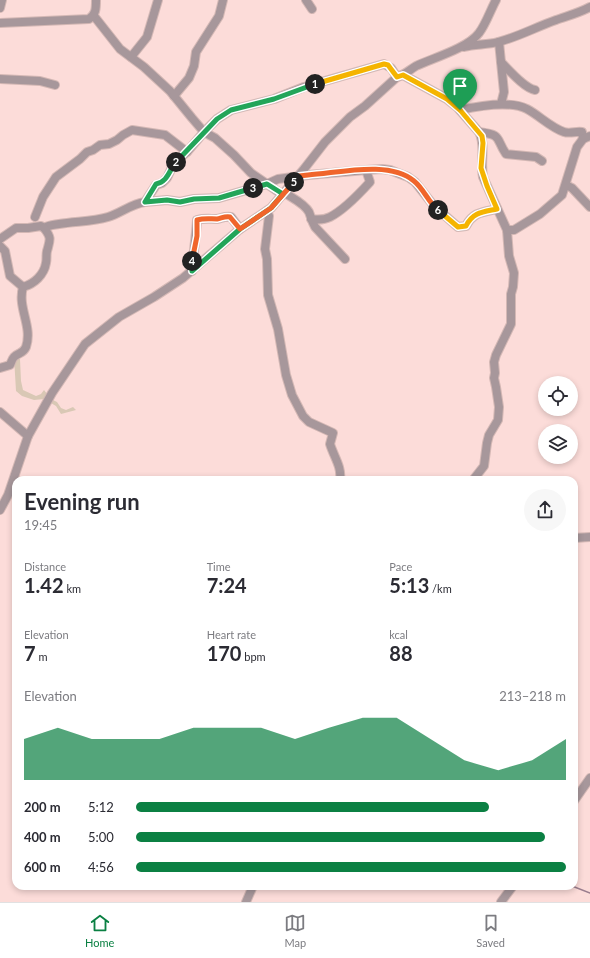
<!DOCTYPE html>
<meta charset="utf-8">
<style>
:root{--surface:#fff;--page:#f7f7f7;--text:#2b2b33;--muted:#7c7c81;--line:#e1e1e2;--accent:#0b8043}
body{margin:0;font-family:Lato,sans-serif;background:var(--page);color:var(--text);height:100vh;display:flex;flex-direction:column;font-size:15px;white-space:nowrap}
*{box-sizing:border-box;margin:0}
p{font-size:13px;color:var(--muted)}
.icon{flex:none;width:22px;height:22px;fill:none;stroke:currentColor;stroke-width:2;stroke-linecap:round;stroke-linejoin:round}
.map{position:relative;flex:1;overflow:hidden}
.details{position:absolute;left:12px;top:476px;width:566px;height:414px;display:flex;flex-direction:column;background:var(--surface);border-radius:12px;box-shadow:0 2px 6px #0003}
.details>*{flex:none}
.fabs{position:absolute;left:538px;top:376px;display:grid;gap:8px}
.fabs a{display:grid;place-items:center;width:40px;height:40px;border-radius:50%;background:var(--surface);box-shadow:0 2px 6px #0003;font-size:20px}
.pin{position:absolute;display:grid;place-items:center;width:34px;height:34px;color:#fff;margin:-41px -17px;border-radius:50% 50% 50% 0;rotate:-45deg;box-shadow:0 0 4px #0007}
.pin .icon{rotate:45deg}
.km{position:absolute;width:20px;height:20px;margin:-10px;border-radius:50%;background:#222;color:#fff;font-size:11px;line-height:20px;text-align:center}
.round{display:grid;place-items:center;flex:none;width:42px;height:42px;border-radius:21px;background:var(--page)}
.overview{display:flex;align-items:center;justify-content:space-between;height:68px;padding:0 12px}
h1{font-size:22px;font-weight:700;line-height:30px}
.metrics{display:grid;grid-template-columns:repeat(3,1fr);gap:6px;height:68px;padding:4px 12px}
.metrics div{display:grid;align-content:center}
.metrics b{font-size:20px;font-weight:700}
.metrics small{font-size:11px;font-weight:400}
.metrics p{font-size:11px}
.chart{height:112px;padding:8px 12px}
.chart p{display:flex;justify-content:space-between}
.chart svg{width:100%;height:72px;margin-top:4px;fill:var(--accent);opacity:.7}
ul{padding:0 12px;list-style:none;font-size:13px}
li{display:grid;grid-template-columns:64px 48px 1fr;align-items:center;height:30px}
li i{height:10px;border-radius:5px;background:var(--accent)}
.tabs{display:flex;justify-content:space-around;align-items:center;height:56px;border-top:1px solid var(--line);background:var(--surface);font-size:11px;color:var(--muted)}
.tabs a{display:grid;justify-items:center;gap:2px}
.tabs .current{color:var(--accent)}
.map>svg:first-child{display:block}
</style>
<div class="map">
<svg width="590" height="902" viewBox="0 0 590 902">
<rect width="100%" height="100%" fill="#fcdcd9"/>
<!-- green -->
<polygon fill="#d9c8b5" points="14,357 20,359 21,381 23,390 36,396 41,394 44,390 51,399 57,402 61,408 66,410 73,407 76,410 61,414 56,406 44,399 34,400 22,396 16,391"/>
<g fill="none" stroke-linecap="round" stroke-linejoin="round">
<!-- stream -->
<polyline stroke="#9a7e8e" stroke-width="1.5" points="572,886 590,893"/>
<!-- minor casing -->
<g stroke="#d4b8b5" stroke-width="10">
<g id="minor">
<polyline points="306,0 312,9"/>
<polyline points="0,8 2,0"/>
<polyline points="94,16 120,49 144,67 170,91 192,118 204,132 215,138 234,155 251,173 283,195"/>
<path d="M0 23 89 19C96 14 96 9 96 0"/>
<polyline points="499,42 504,92 501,104"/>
<path d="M464 47C475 44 487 45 498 42 518 37 536 27 556 20 567 16 579 13 590 7"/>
<polyline points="131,57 147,37 158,0"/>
<path d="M501 62C509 70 524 88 535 90"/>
<path d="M403 75 447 99 457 107 479 132C486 143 480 162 483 177L507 230 509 256 514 273 513 287 511 294V324L496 355 494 362 495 373 494 378 496 387 499 407 498 420 489 435 487 443 484 466 473 480"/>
<polyline points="0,79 40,81 55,85"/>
<polyline points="174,96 189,78 194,66 196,52 219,16 223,0"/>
<path d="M460 110C478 106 509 100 527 109 540 116 550 127 564 132 570 134 576 131 582 132L583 139"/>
<path d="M479 132C503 135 495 138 506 154L536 157 542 161"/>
<polyline points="566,185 572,188 590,207"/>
<path d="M285 193C292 198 304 203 309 212 311 217 312 222 315 227L345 259"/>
<path d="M145 202 167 200 180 202 194 199 219 198 267 184 278 179 308 175 366 170 382 169 390 170 408 177 415 182 434 206 458 227 466 226C473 212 483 212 497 209"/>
<path d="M267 211 269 216 265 249 267 259 268 295 278 329 286 375 292 395 303 416 309 422 333 433 330 444C334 457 342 467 340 480"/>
<polyline points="35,217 43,197 56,177 80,159 87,152 93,150 100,145 109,144 117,140 123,135 132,130 165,135 187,152"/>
<path d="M311 219C317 220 324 220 330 217 342 211 360 193 370 182L366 170"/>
<polyline points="507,230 514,230 540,214 562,195 577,147 583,139 590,136"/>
<path d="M0 239 16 228H28L41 226 44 228C49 225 53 225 59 224 75 221 92 222 108 217 121 213 131 204 145 202L156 185 162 183 167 178 174 163 187 152 204 132 217 119 231 110 274 99 304 87 384 64 391 68 397 77"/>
<polyline points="0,246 5,251 10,276 23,287"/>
<path d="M192 271C193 254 196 238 197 220 204 218 210 219 217 219 222 218 225 216 231 217L240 229"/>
<path d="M0 368 10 365C11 363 12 359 14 357 19 352 23 354 26 347 33 326 17 308 23 287 34 284 44 275 46 263 47 259 46 255 47 251 50 240 52 238 44 228"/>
<path d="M0 412 28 436 52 393 85 344 119 317 154 297 183 278 240 229 271 208 304 169 325 142 350 117 365 106 397 77C405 75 409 70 416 66 433 58 468 48 479 33 486 24 490 11 496 0"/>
<polyline points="0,510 8,495 28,436"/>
<polyline points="574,538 590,537"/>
<polyline points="574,801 590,778"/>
<polyline points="246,902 253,886"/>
<polyline points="501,902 513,886"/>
</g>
</g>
<!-- minor -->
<use href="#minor" stroke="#a7979b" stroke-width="8"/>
</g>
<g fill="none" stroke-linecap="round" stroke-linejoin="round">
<!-- split-1 casing -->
<g stroke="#fff" stroke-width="8">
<polyline id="split-1" points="315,84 384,64 388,65 397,77 403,75 447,99 460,110"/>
</g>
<!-- split-2 casing -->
<g stroke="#fff" stroke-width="8">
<polyline id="split-2" points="176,162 217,119 231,110 274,99 315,84"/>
</g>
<!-- split-3 casing -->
<g stroke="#fff" stroke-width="8">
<path id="split-3" d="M176 162C169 170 168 182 156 184L145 202 167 200 180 202 194 199 219 198 253 188"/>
</g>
<!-- split-4 casing -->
<g stroke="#fff" stroke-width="8">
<polyline id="split-4" points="192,261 192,271 240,229 271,208 283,194 267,184 253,188"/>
</g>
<!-- split-5 casing -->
<g stroke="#fff" stroke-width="8">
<path id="split-5" d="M192 261 197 236V220C204 218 210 219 217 219 222 218 225 216 230 217L240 229 271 208 294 182"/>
</g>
<!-- split-6 casing -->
<g stroke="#fff" stroke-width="8">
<path id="split-6" d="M294 182 299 176 308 175C339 173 389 160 414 181 424 189 428 202 438 210"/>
</g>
<!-- split-7 casing -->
<g stroke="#fff" stroke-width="8">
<path id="split-7" d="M438 210 458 227 466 226C473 212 483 212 497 209L487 186 481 168 483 143 482 136 460 110"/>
</g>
<!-- split-1 -->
<use href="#split-1" stroke="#f5b400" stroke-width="5"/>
<!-- split-2 -->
<use href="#split-2" stroke="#22a559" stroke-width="5"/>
<!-- split-3 -->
<use href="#split-3" stroke="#22a559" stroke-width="5"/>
<!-- split-4 -->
<use href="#split-4" stroke="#22a559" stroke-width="5"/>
<!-- split-5 -->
<use href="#split-5" stroke="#f0652b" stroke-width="5"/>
<!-- split-6 -->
<use href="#split-6" stroke="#f0652b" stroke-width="5"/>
<!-- split-7 -->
<use href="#split-7" stroke="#f5b400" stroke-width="5"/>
</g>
</svg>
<div class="fabs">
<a><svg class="icon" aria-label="locate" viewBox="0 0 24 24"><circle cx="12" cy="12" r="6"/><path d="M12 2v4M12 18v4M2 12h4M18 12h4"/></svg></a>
<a><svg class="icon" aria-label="layers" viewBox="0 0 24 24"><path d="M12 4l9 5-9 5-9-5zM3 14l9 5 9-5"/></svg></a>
</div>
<div class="pin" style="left:460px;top:110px;background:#1e9e55"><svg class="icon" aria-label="arrive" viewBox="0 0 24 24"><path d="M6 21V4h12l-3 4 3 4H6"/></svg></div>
<b class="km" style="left:315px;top:84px">1</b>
<b class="km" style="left:176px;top:162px">2</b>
<b class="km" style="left:253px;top:188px">3</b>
<b class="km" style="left:192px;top:261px">4</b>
<b class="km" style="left:294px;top:182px">5</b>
<b class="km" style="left:438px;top:210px">6</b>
<section class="details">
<div class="overview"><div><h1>Evening run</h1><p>19:45</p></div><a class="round"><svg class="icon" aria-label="share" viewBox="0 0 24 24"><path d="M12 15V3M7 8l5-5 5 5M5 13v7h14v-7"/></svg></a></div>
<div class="metrics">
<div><p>Distance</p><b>1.42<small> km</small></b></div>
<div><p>Time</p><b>7:24</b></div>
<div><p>Pace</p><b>5:13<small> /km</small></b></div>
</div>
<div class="metrics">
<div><p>Elevation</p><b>7<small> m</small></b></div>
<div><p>Heart rate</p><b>170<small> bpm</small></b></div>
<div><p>kcal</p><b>88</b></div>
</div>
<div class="chart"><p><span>Elevation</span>213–218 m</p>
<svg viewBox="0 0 160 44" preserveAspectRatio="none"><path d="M0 44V19L10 12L20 19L30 19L40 19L50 12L60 12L70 12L80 19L90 12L100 6L110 6L120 19L130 32L140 38L150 32L160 19V44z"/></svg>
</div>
<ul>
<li><b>200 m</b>5:12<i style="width:82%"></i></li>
<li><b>400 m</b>5:00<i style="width:95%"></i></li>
<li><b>600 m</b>4:56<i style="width:100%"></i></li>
</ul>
</section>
</div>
<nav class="tabs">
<a class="current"><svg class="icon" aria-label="home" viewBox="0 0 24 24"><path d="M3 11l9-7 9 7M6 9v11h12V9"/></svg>Home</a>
<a><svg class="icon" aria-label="map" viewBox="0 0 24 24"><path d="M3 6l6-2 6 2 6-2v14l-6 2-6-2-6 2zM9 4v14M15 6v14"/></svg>Map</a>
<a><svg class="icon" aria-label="saved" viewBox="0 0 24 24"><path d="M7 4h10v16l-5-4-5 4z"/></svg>Saved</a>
</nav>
